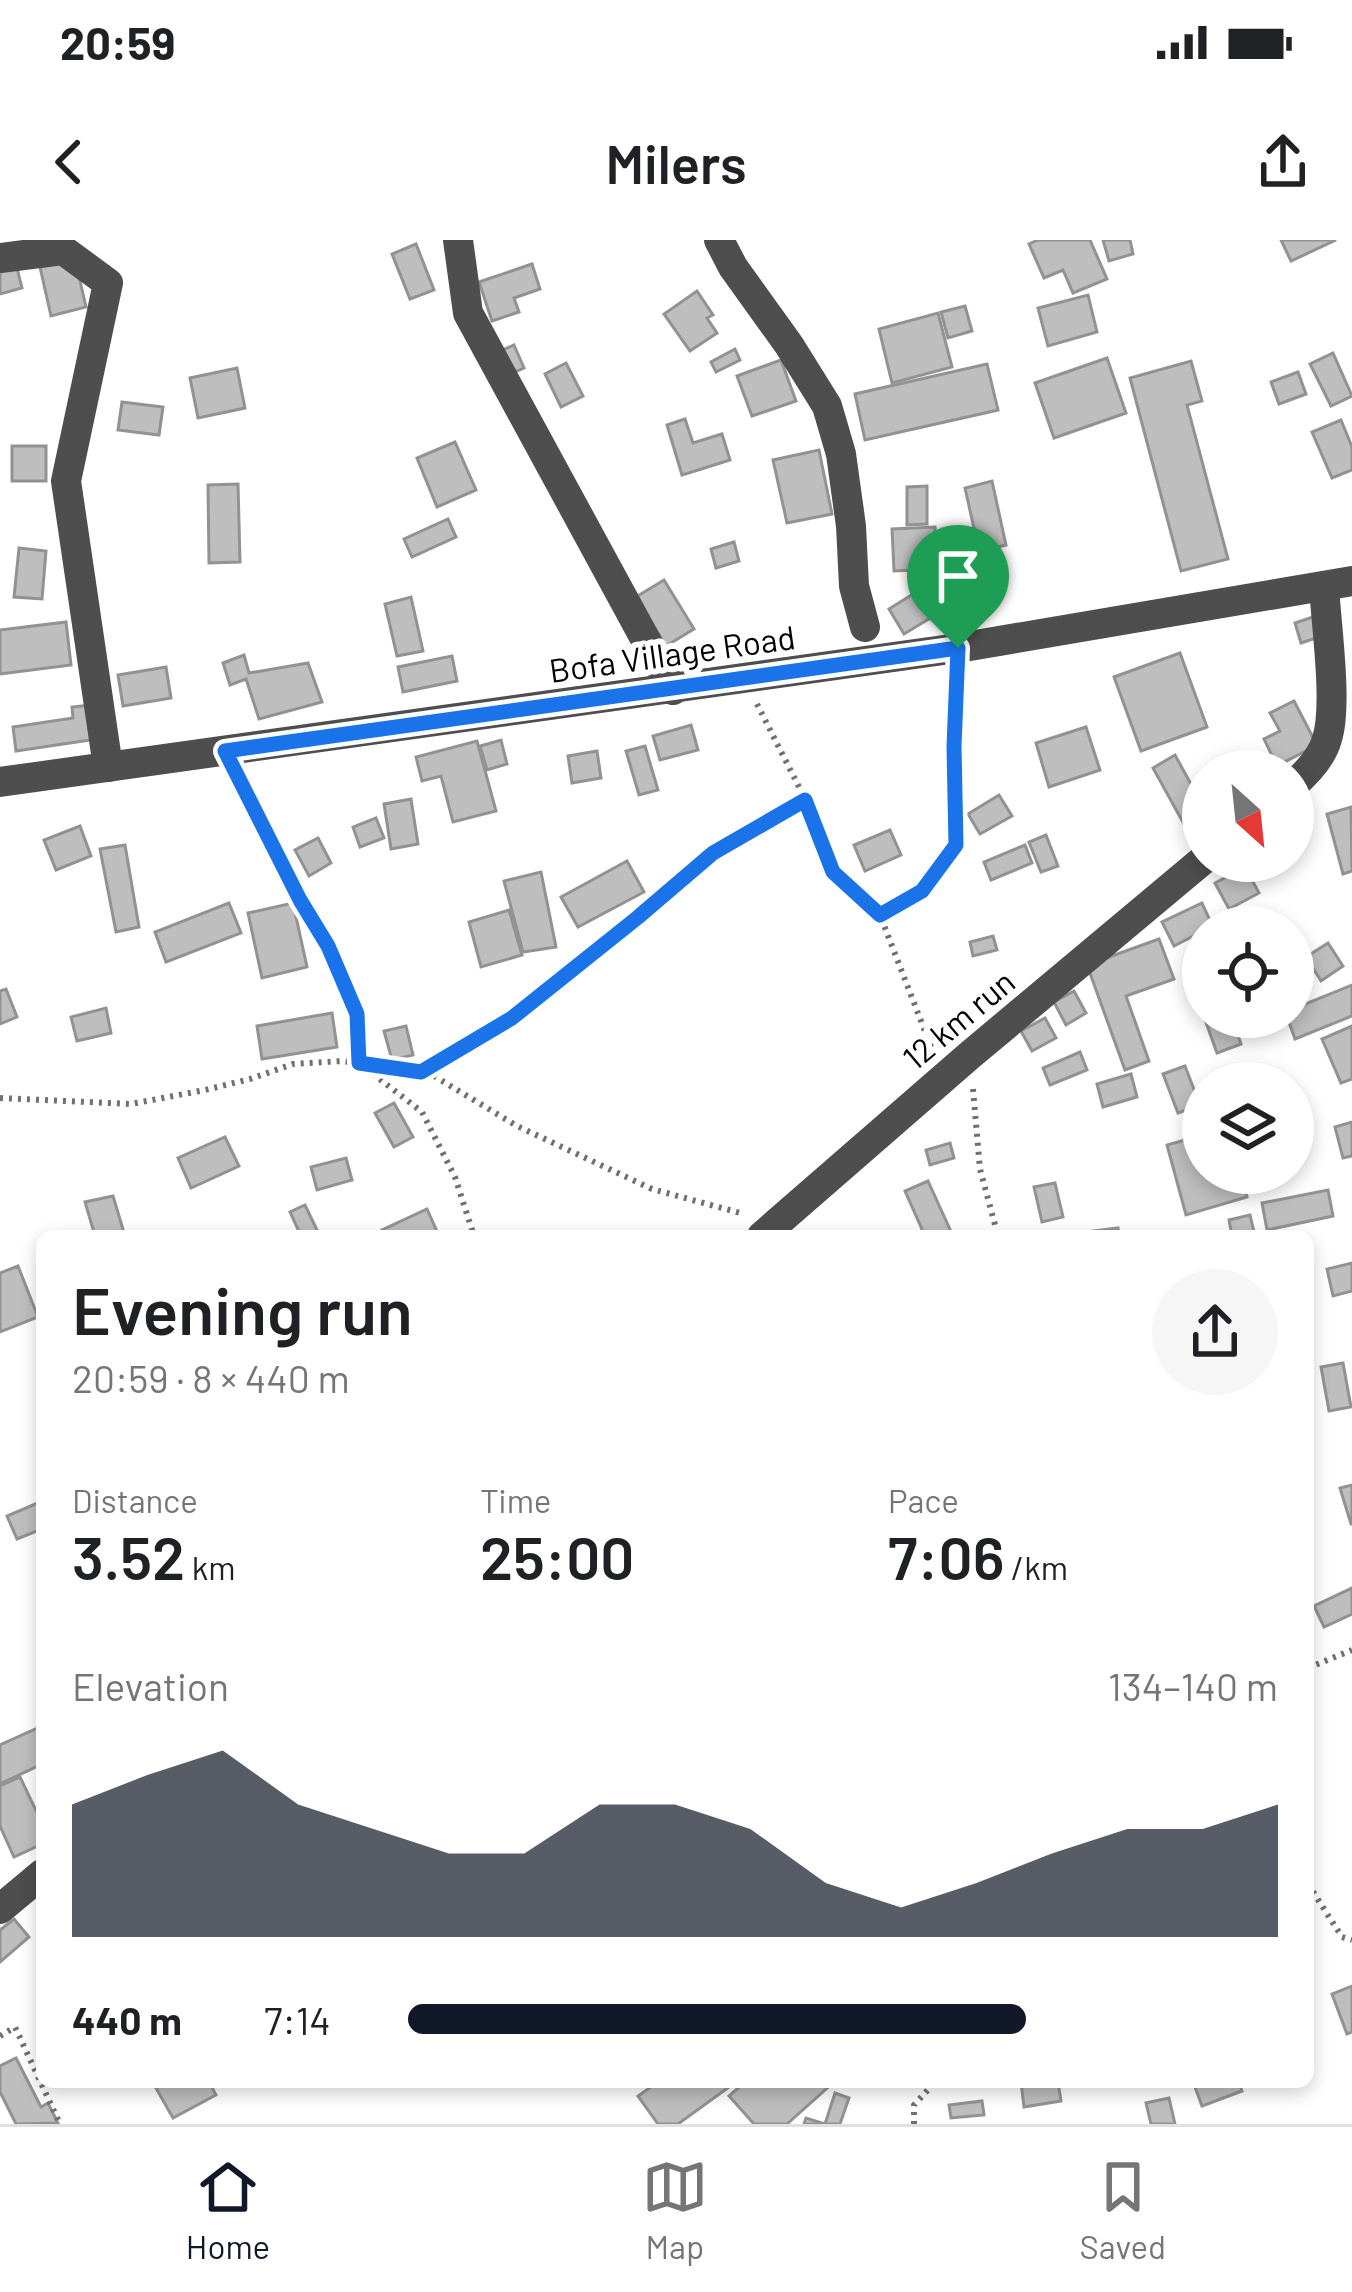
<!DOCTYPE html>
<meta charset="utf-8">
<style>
:root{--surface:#fff;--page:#f6f6f6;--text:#202124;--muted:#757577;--line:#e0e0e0;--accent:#111827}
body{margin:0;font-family:Barlow,sans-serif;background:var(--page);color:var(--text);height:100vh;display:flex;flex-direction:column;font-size:45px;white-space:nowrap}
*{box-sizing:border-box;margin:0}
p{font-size:39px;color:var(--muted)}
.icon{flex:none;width:66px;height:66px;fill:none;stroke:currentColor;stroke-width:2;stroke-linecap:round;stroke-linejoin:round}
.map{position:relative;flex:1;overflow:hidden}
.details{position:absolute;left:36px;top:990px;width:1278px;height:858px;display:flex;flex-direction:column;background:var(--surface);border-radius:18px;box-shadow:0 6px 18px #0003}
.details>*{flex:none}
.needle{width:78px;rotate:153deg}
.buttons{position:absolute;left:1182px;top:510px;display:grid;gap:24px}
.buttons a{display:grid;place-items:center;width:132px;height:132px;border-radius:50%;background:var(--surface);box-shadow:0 6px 18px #0003;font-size:60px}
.pin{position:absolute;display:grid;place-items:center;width:102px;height:102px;color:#fff;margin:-123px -51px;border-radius:50% 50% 50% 0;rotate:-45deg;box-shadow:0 0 12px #0007}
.pin .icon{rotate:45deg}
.round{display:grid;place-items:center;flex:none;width:126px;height:126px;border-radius:63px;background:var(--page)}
.overview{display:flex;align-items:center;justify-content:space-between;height:204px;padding:0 36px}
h1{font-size:66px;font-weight:600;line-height:90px}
.figures{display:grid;grid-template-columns:repeat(3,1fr);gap:18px;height:204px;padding:12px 36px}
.figures div{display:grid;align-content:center}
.figures b{font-size:60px;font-weight:600}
.figures small{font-size:33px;font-weight:400}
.figures p{font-size:33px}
.chart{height:336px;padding:24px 36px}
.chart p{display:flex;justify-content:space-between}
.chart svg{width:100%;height:216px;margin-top:12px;fill:var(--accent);opacity:.7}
ul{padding:0 36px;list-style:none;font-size:39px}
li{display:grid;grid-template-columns:192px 144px 1fr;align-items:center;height:90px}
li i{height:30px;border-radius:15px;background:var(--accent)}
.status{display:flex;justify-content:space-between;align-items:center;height:84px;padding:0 60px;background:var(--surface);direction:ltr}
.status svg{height:33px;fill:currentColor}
header{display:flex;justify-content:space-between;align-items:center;height:156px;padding:0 36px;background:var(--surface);font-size:54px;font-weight:600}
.dock{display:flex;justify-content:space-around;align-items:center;height:168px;border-top:3px solid var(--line);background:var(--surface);font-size:33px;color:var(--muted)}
.dock a{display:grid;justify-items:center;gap:6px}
.dock .active{color:var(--accent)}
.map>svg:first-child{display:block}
</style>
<div class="status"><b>20:59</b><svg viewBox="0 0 49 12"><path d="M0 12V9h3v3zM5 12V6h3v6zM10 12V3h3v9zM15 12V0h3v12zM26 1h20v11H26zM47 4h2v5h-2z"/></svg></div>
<header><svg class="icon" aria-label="back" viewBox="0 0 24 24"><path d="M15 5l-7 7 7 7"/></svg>Milers<svg class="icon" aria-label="share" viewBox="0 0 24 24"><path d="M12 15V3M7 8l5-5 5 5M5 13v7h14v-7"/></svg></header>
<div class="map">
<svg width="1352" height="1884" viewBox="0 0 1352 1884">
<rect width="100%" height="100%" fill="#fff"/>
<!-- building -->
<g fill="#bebebe" stroke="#929292" stroke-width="3">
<polygon points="1038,0 1090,0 1107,39 1073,53 1063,30 1044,38 1029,4"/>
<polygon points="1103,0 1130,0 1133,14 1109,21"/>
<polygon points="1281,0 1336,0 1291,21"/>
<polygon points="416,4 434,50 410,59 392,14"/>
<polygon points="75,19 86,67 51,76 40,27"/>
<polygon points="532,24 540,49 514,58 519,72 492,81 479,42"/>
<polygon points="17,28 22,48 0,54 0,32"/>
<polygon points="697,51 713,75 707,78 717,93 690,111 664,74"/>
<polygon points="1088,55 1097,92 1048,106 1038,68"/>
<polygon points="965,66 972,91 948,98 941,72"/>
<polygon points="938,73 952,127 892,143 879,89"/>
<polygon points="514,105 524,128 508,135 498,112"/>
<polygon points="735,109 740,120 716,132 711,122"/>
<polygon points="1333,113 1352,156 1331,166 1310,124"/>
<polygon points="1107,118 1126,173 1054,198 1035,143"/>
<polygon points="781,120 796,161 752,176 737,136"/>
<polygon points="1191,121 1202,161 1187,165 1228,319 1181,331 1130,138"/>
<polygon points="566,123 583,156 561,167 545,134"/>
<polygon points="987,124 998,170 865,200 855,154"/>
<polygon points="237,128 245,168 198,178 190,138"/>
<polygon points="1298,132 1306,154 1279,164 1271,142"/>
<polygon points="122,162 163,167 159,195 118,190"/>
<polygon points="685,179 693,203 722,194 730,220 682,235 667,185"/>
<polygon points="1341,180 1352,207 1352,230 1332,238 1312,192"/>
<polygon points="455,202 476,250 437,267 417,218"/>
<rect x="12" y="206" width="34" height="35"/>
<polygon points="819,210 832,274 787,283 773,220"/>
<polygon points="992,241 1006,305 979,311 965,248"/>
<polygon points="238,244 240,322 209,323 208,245"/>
<polygon points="927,246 927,284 907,285 907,247"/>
<polygon points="448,279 456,297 412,317 404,299"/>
<polygon points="935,287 937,329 894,331 892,289"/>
<polygon points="734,302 739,321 716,328 711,309"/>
<polygon points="19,308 46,311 42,359 14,357"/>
<polygon points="664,340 694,389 666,406 636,357"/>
<polygon points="921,349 937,374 904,394 889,369"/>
<polygon points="411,357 423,411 397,416 385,364"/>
<polygon points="1316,376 1322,396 1301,403 1295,383"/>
<polygon points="66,382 71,425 0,434 0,390"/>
<polygon points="1180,413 1207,487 1141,511 1114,437"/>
<polygon points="244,415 249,433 308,423 322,462 259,479 246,439 230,445 223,423"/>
<polygon points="452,416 457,441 403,452 398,427"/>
<polygon points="166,427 171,458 123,466 118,435"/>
<polygon points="1294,461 1317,505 1277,526 1264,499 1280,491 1270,473"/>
<polygon points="92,465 97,499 16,511 13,487 73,478 72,467"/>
<polygon points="691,485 698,510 660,520 653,496"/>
<polygon points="1086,487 1100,530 1049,547 1036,503"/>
<polygon points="501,500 507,524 487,530 480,506"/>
<polygon points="477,501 496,571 453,582 441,536 422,541 416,517"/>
<polygon points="645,506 658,550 639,555 626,511"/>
<polygon points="597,511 601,538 572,543 568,516"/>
<polygon points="1175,515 1203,566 1203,575 1185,586 1153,528"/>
<polygon points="999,555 1012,576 980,594 968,574"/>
<polygon points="411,559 418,604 391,609 384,564"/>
<polygon points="1351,567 1352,631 1343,634 1327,574"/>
<polygon points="376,578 384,598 360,607 353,587"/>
<polygon points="80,586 91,616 56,630 44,600"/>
<polygon points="890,590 901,615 865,631 854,605"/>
<polygon points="1046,595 1058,626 1041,632 1029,602"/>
<polygon points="318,598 331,623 309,636 295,610"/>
<polygon points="125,605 139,687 116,692 100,609"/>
<polygon points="1025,605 1032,623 991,640 984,622"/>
<polygon points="627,621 644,652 578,687 561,657"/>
<polygon points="1245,627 1259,653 1229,669 1215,643"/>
<polygon points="541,632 556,707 523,712 504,641"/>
<polygon points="229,663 241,693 166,722 155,692"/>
<polygon points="293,663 307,727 262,738 248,673"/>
<polygon points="1202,663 1213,687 1203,687 1203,691 1174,706 1162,682"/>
<polygon points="509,670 522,715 481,727 469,682"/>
<polygon points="993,696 997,710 973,716 970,702"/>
<polygon points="1159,699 1174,739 1126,756 1149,821 1125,830 1087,725"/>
<polygon points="1328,703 1343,726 1321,741 1306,717"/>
<polygon points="1203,737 1203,775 1191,741"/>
<polygon points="1352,745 1352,776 1295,799 1287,777 1293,777 1293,769"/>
<polygon points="6,749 17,777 0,784 0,751"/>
<polygon points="1074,751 1086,773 1066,785 1054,762"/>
<polygon points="106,768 111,793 77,801 71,777"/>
<polygon points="332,773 337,807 262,819 257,786"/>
<polygon points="1204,777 1232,777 1241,804 1217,813"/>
<polygon points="1045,778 1056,798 1032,811 1021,791"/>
<polygon points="406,786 413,815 392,820 384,791"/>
<polygon points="1352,786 1352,839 1341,843 1322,799"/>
<polygon points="1080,812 1087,830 1050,845 1043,828"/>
<polygon points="1185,826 1200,865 1178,873 1163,834"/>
<polygon points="1131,834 1137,857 1103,867 1097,844"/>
<polygon points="394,863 413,897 394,907 375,873"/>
<polygon points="1352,882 1352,916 1343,918 1335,887"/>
<polygon points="1203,895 1203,933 1241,933 1247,957 1186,975 1167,905"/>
<polygon points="225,897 239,926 191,948 178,918"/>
<polygon points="950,903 954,918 930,925 926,910"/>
<polygon points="346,918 352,940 317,950 311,927"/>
<polygon points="928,941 953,996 925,996 905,951"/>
<polygon points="1055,943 1063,977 1042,982 1034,947"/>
<polygon points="1328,950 1333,976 1267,990 1262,963"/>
<polygon points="113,956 125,996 95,996 85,962"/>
<polygon points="305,965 318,992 310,996 301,996 290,972"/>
<polygon points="427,969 439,996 385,996 382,990"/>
<polygon points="1250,975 1255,996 1232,996 1229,980"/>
<polygon points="1118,988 1119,996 1077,996 1077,993"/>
<polygon points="1352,1023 1352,1051 1333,1056 1327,1029"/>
<polygon points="18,1026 38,1077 0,1092 0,1033"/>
<polygon points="1343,1123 1351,1167 1329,1171 1321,1127"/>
<polygon points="1352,1245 1352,1284 1351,1284 1340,1248"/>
<polygon points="40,1262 42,1289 17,1299 7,1276"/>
<polygon points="1352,1348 1352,1374 1324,1387 1314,1366"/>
<polygon points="42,1486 42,1524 0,1544 0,1505"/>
<polygon points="20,1537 42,1583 42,1604 14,1617 0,1586 0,1546"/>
<polygon points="14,1679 29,1697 0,1722 0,1690"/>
<polygon points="1352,1746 1352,1792 1347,1794 1332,1754"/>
<polygon points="16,1818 41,1867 48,1863 58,1883 16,1884 0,1852 0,1826"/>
<polygon points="166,1842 209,1842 216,1855 173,1878 156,1848"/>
<polygon points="658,1842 661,1846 666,1842 736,1842 678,1884 658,1884 638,1856"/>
<polygon points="745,1842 834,1842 787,1884 754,1884 729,1856"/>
<polygon points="1021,1842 1058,1842 1061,1861 1024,1867"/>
<polygon points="1210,1842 1239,1842 1242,1851 1202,1866 1195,1847"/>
<polygon points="835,1853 849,1858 840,1884 804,1884 806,1878 825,1884"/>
<polygon points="1169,1858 1175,1884 1151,1884 1146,1863"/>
<polygon points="982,1861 984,1875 951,1878 949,1865"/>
</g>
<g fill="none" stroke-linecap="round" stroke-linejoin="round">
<!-- path -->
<g stroke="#707070" stroke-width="6" stroke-dasharray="3 6" stroke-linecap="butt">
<polyline points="757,464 799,547 833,632 880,675 933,812"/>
<polyline points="237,536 300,660 328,707 357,774 359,823 422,872 455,937 474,996"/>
<polyline points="880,675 922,651 957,605 954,506 957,436"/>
<polyline points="422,831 512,778 713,613 805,560"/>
<polyline points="973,849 980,929 998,996"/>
<polyline points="0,858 131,864 205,850 250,839 293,824 342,821 390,827 429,833 517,886 652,949 744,974"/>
<polyline points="1308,1428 1352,1410"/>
<polyline points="1308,1644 1342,1697 1352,1700"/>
<polyline points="0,1796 15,1787 60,1884"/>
<polyline points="914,1884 914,1865 935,1842"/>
</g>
<!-- minor -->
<g stroke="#4e4e4e" stroke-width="30">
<polyline points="458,0 468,73 673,450"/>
<polyline points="719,0 733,27 789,105 827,166 841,214 851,286 854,346 865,387"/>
<polyline points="0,18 63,10 108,43 66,241 108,527"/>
<polyline points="0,542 958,408 1352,341"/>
<path d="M1293 545C1307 533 1322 517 1327 499 1338 465 1326 384 1324 346"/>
<polyline points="762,996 970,815 1203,620"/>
<polyline points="0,1669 42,1634"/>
</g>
</g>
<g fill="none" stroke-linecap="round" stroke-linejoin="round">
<!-- route casing -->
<g stroke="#fff" stroke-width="24">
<polygon id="route" points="958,408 954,506 956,605 922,651 880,675 833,632 805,560 713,613 637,678 512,778 421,832 359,823 357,774 328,706 300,660 225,511"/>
</g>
<!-- route -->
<use href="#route" stroke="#1a73e8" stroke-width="15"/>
</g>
<g text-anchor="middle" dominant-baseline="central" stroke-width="12" stroke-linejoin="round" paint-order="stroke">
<!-- street labels -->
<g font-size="33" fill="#000" stroke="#fff">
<text transform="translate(672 413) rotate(-8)">Bofa Village Road</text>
<text transform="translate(958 779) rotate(-40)">12 km run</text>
</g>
</g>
</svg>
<div class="buttons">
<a><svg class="needle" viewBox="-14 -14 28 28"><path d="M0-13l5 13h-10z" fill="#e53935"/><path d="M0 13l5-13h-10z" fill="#757577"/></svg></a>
<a><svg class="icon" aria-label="locate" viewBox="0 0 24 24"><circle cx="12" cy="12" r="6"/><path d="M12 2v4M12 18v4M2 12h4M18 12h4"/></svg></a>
<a><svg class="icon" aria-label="layers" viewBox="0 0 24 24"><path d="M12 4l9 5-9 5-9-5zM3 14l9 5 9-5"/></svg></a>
</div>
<div class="pin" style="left:958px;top:408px;background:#1e9e55"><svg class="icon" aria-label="arrive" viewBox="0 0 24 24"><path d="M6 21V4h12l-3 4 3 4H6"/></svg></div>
<section class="details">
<div class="overview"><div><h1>Evening run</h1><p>20:59 · 8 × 440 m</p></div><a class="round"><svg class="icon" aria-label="share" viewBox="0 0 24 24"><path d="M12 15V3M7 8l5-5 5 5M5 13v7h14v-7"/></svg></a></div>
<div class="figures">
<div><p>Distance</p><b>3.52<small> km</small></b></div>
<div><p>Time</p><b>25:00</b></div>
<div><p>Pace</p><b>7:06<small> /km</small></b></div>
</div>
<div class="chart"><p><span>Elevation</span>134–140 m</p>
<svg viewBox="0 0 160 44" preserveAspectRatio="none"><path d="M0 44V17L10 11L20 6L30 17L40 22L50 27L60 27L70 17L80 17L90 22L100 33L110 38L120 33L130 27L140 22L150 22L160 17V44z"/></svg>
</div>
<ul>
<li><b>440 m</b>7:14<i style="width:71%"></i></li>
</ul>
</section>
</div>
<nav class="dock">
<a class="active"><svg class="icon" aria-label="home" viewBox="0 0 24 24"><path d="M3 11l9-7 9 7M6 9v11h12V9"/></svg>Home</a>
<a><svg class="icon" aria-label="map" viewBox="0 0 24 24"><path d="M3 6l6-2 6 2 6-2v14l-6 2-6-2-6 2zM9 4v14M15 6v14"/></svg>Map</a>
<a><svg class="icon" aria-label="saved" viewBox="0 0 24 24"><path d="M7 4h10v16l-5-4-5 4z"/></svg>Saved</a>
</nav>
